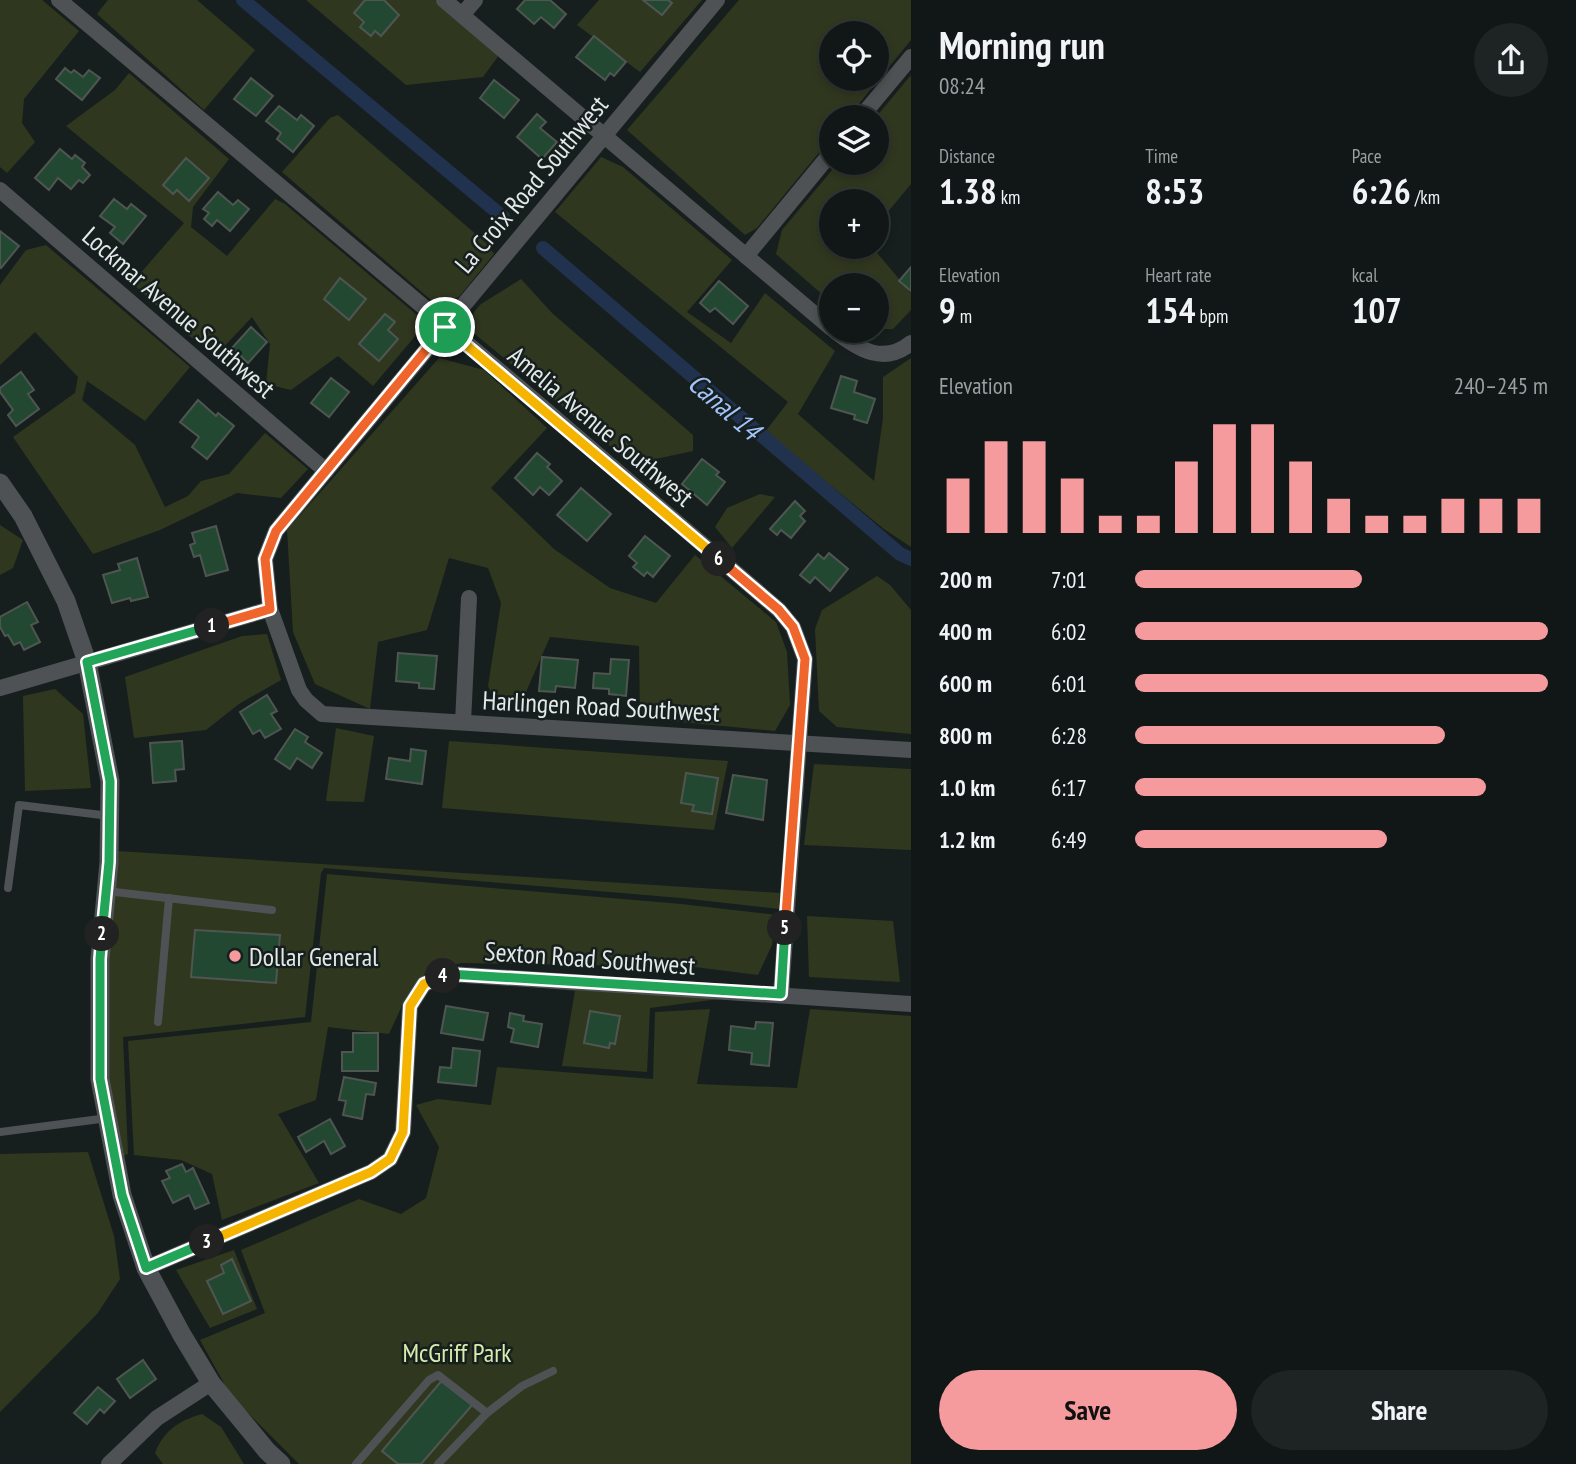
<!DOCTYPE html>
<meta charset="utf-8">
<style>
:root{--surface:#101716;--page:#1e2423;--text:#f1f3f6;--muted:#9c9fa1;--line:#303635;--accent:#f59b9e}
body{margin:0;font-family:"PT Sans Narrow",sans-serif;background:var(--page);color:var(--text);height:100vh;display:flex;flex-direction:column;font-size:26px;white-space:nowrap}
*{box-sizing:border-box;margin:0}
p{font-size:23px;color:var(--muted)}
.icon{flex:none;width:38px;height:38px;fill:none;stroke:currentColor;stroke-width:2;stroke-linecap:round;stroke-linejoin:round}
.map{position:relative;flex:1;overflow:hidden}
.details{display:flex;flex-direction:column;background:var(--surface);width:665px}
.details>*{flex:none}
.buttons{position:absolute;left:819px;top:21px;display:grid;gap:14px}
.buttons a{display:grid;place-items:center;width:70px;height:70px;border-radius:50%;background:var(--surface);box-shadow:0 4px 10px #0003,0 0 0 2px var(--line);font-size:35px}
.pin{position:absolute;display:grid;place-items:center;width:60px;height:60px;color:#fff;margin:-30px;border:4px solid #fff;border-radius:50%;box-shadow:0 2px 7px #0007}
.km{position:absolute;width:35px;height:35px;margin:-18px;border-radius:50%;background:#222;color:#fff;font-size:19px;line-height:35px;text-align:center}
.round{display:grid;place-items:center;flex:none;width:74px;height:74px;border-radius:37px;background:var(--page)}
.headline{display:flex;align-items:center;justify-content:space-between;height:119px;padding:0 28px}
h1{font-size:38px;font-weight:600;line-height:52px}
.figures{display:grid;grid-template-columns:repeat(3,1fr);gap:10px;height:119px;padding:7px 28px}
.figures div{display:grid;align-content:center}
.figures b{font-size:35px;font-weight:600}
.figures small{font-size:19px;font-weight:400}
.figures p{font-size:19px}
.chart{height:196px;padding:14px 28px}
.chart p{display:flex;justify-content:space-between}
.chart svg{width:100%;height:126px;margin-top:7px;stroke:var(--accent);stroke-width:6}
.action{display:flex;gap:14px;margin-top:auto;padding:14px 28px}
.action a{flex:1;height:80px;border-radius:42px;background:var(--accent);color:#111;font-size:28px;font-weight:600;line-height:80px;text-align:center}
.action a+a{background:var(--page);color:var(--text)}
ul{padding:0 28px;list-style:none;font-size:23px}
li{display:grid;grid-template-columns:112px 84px 1fr;align-items:center;height:52px}
li i{height:18px;border-radius:9px;background:var(--accent)}
main{display:flex;flex:1;min-height:0}
.map>svg:first-child{display:block}
</style>
<main>
<div class="map">
<svg width="911" height="1464" viewBox="0 0 911 1464">
<rect width="100%" height="100%" fill="#161f1e"/>
<!-- green -->
<g fill="#30371f" fill-rule="evenodd">
<polygon points="0,0 42,0 79,31 24,99 22,123 35,142 7,173 0,167"/>
<polygon points="108,0 197,0 255,50 204,110 97,14"/>
<polygon points="306,0 435,0 499,55 483,77 406,85"/>
<polygon points="599,0 702,0 640,72 577,25"/>
<path d="M739 0H911V40L848 117H831V138L757 228 745 235 627 130ZM831 33H877V79H831Z"/>
<polygon points="129,73 229,159 193,207 191,227 227,256 275,199 285,204 417,315 422,328 373,386 338,356 291,390 266,384 270,344 252,317 219,352 192,338 132,283 184,223 66,126 115,90"/>
<polygon points="911,75 911,184 877,225 877,201 831,201 831,247 872,247 911,293 911,310 893,329 877,329 877,285 831,285 831,302 776,254 782,230 838,163 877,163 876,117"/>
<polygon points="338,115 486,243 494,254 459,297 438,306 282,172 330,118"/>
<polygon points="601,157 623,167 732,260 687,312 731,343 765,293 835,351 798,414 874,481 883,418 883,377 911,358 911,547 884,529 765,432 788,402 555,212"/>
<polygon points="46,245 190,367 145,421 87,381 82,400 135,445 165,507 188,496 201,481 229,474 265,433 308,469 281,498 237,493 160,530 93,554 13,437 75,393 78,377 35,332 0,365 0,285 26,250"/>
<polygon points="521,279 552,313 693,435 693,451 632,464 470,330 474,312 481,304"/>
<polygon points="439,358 484,370 547,428 491,488 554,549 610,588 656,603 695,555 776,622 787,652 790,705 775,731 640,718 639,646 550,637 526,692 498,707 488,686 501,603 488,568 449,558 427,630 378,642 370,709 315,684 293,632 287,530"/>
<polygon points="760,494 775,497 732,548 715,527 727,508"/>
<polygon points="0,525 23,540 13,568 0,575"/>
<polygon points="877,576 890,585 911,610 911,734 837,727 819,711 815,629 822,610"/>
<polygon points="267,634 281,680 239,704 206,730 134,738 125,677 242,636"/>
<polygon points="55,689 83,714 91,788 25,791 23,696"/>
<polygon points="336,728 374,736 364,802 326,801"/>
<polygon points="449,741 728,761 714,830 442,808"/>
<polygon points="814,764 911,769 911,850 804,845"/>
<polygon points="117,851 780,893 779,909 681,898 324,868 321,873 305,1017 123,1037 128,1154 122,1156 108,1079 107,960"/>
<polygon points="327,874 681,904 777,915 772,945 758,975 695,967 462,963 428,970 406,997 389,1034 328,1027 316,1100 278,1114 319,1183 222,1220 212,1174 181,1160 134,1155 128,1041 311,1022"/>
<polygon points="807,916 893,921 900,982 809,977"/>
<polygon points="512,985 727,998 650,1008 647,1072 562,1066 575,991"/>
<polygon points="710,1009 697,1084 797,1088 810,1009 911,1016 911,1464 299,1464 231,1396 200,1340 265,1313 241,1250 359,1199 401,1214 426,1198 439,1147 416,1105 438,1099 491,1105 497,1067 653,1079 655,1012"/>
<polygon points="88,1152 114,1236 120,1279 97,1314 0,1412 0,1154"/>
<polygon points="234,1250 257,1309 210,1328 176,1270"/>
<path d="M202 1414 221 1427 244 1464H163L155 1453C163 1431 180 1420 202 1414Z"/>
</g>
<g fill="none" stroke-linecap="round" stroke-linejoin="round">
<!-- canal -->
<g stroke="#21324f" stroke-width="14">
<polyline points="243,0 503,217"/>
<polyline points="543,248 900,554 911,559"/>
</g>
</g>
<!-- building -->
<g fill="#234832" stroke="#4f5652" stroke-width="2">
<polygon points="365,0 384,0 399,15 381,36 375,31 371,36 360,27 364,22 354,13"/>
<polygon points="525,0 550,0 566,14 554,28 541,17 534,24 517,9"/>
<polygon points="643,0 668,0 672,3 662,15"/>
<polygon points="594,36 626,62 614,76 610,73 605,80 576,57"/>
<polygon points="65,68 71,73 74,70 83,77 89,70 100,78 82,100 56,79"/>
<polygon points="251,78 273,96 256,116 234,99"/>
<polygon points="494,80 519,100 504,118 480,98"/>
<polygon points="279,106 297,120 301,115 314,126 293,152 277,139 281,133 266,121"/>
<polygon points="537,114 546,122 540,128 557,142 542,159 517,137"/>
<polygon points="60,149 72,159 75,155 85,163 82,167 90,175 83,183 79,180 71,189 58,178 49,190 35,178"/>
<polygon points="186,158 209,178 189,201 177,190 173,194 163,185"/>
<polygon points="218,192 233,205 238,200 249,209 230,231 217,220 212,226 204,219 209,213 203,209"/>
<polygon points="114,199 127,209 131,204 146,216 123,244 110,233 115,227 100,216"/>
<polygon points="0,231 19,246 1,268 0,267"/>
<polygon points="911,267 911,291 899,281"/>
<polygon points="340,278 366,299 349,320 324,299"/>
<polygon points="719,281 748,306 733,324 715,308 710,312 700,303"/>
<polygon points="385,314 395,322 388,330 398,339 379,361 359,344"/>
<polygon points="251,327 267,342 248,363 232,348"/>
<polygon points="21,372 34,390 28,394 39,409 16,426 8,415 13,410 0,392 0,388"/>
<polygon points="841,376 857,381 854,392 875,399 867,423 854,419 855,415 831,408"/>
<polygon points="331,378 349,392 329,417 311,403"/>
<polygon points="198,400 216,416 218,413 234,426 207,459 192,447 199,437 180,422"/>
<polygon points="537,453 550,464 547,467 562,481 549,495 540,487 533,495 515,478"/>
<polygon points="702,459 719,472 716,475 725,482 707,505 682,484"/>
<polygon points="581,488 611,514 587,541 557,515"/>
<polygon points="795,501 805,511 800,516 805,521 791,538 781,530 777,535 770,529"/>
<polygon points="216,526 228,570 206,576 200,555 194,557 190,545 195,543 192,533"/>
<polygon points="645,536 670,556 653,577 647,572 644,576 633,567 637,563 629,556"/>
<polygon points="829,553 848,569 830,591 815,577 810,583 800,575 818,554 824,559"/>
<polygon points="137,558 148,597 131,601 130,598 112,603 103,575 120,570 118,564"/>
<polygon points="27,602 38,622 31,625 40,642 24,650 20,642 14,645 8,635 5,636 0,627 0,617"/>
<polygon points="398,653 437,656 434,689 419,688 419,683 396,681"/>
<polygon points="542,657 578,660 575,688 556,686 555,692 539,691"/>
<polygon points="611,659 629,660 626,696 609,694 609,689 593,688 594,673 610,674"/>
<polygon points="267,695 277,711 271,714 281,729 265,738 260,730 253,734 240,712"/>
<polygon points="295,729 308,737 305,742 322,753 312,768 297,758 290,769 275,759"/>
<polygon points="182,741 184,769 175,770 176,781 153,783 150,743"/>
<polygon points="411,749 426,751 422,784 386,779 389,758 410,761"/>
<polygon points="686,773 718,778 712,814 692,811 694,805 681,803"/>
<polygon points="733,775 767,780 763,820 726,813"/>
<polygon points="195,930 280,935 276,983 191,977"/>
<polygon points="446,1006 488,1013 483,1040 441,1033"/>
<polygon points="590,1011 620,1016 615,1044 610,1043 609,1048 584,1043"/>
<polygon points="510,1013 524,1016 523,1021 542,1024 538,1047 511,1042 514,1029 508,1027"/>
<polygon points="756,1022 773,1023 769,1066 751,1064 752,1053 729,1050 731,1026 755,1029"/>
<polygon points="353,1033 378,1033 378,1071 342,1071 342,1052 353,1052"/>
<polygon points="453,1048 480,1051 476,1086 438,1082 440,1067 451,1068"/>
<polygon points="344,1077 376,1083 374,1095 366,1094 362,1119 343,1115 346,1101 339,1100"/>
<polygon points="330,1119 345,1146 331,1154 324,1141 306,1152 298,1137"/>
<polygon points="182,1164 186,1172 193,1168 209,1203 195,1209 189,1195 173,1203 162,1181 170,1178 166,1171"/>
<polygon points="232,1259 251,1301 223,1314 207,1281 224,1273 221,1265"/>
<polygon points="143,1360 156,1379 130,1398 117,1379"/>
<polygon points="444,1378 473,1404 421,1464 398,1464 382,1451"/>
<polygon points="98,1387 115,1401 104,1413 100,1409 87,1424 74,1413"/>
</g>
<g fill="none" stroke-linecap="round" stroke-linejoin="round">
<!-- service -->
<g stroke="#4e5254" stroke-width="8">
<polyline points="8,888 19,805 110,816"/>
<polyline points="106,891 272,910"/>
<polyline points="158,1022 169,898"/>
<polyline points="0,1132 108,1118"/>
<polyline points="487,1413 522,1386 553,1371"/>
<polyline points="356,1464 429,1380 438,1375 487,1413 438,1464"/>
</g>
<!-- minor -->
<g stroke="#4e5254" stroke-width="16">
<polyline points="59,0 540,405 779,610 793,627 805,659 781,994"/>
<polyline points="444,0 831,328"/>
<polyline points="717,0 276,531 265,559 270,609 299,690 306,700 322,714 911,750"/>
<polyline points="462,15 475,0"/>
<polyline points="861,117 911,57"/>
<polyline points="0,190 326,471"/>
<polyline points="746,256 831,153"/>
<path d="M835 331C859 350 884 365 911 343"/>
<polyline points="0,688 270,609"/>
<polyline points="463,722 469,598"/>
<polyline points="146,1268 371,1172 390,1159 403,1132 410,1006 424,984 449,974 911,1004"/>
<polyline points="109,1464 157,1418 211,1383"/>
</g>
<!-- tertiary -->
<polyline stroke="#4e5254" stroke-width="19" points="0,483 23,516 66,601 87,662 110,781 109,862 100,959 100,1079 122,1195 146,1268 182,1335 211,1383 267,1451 281,1464"/>
</g>
<g fill="none" stroke-linecap="round" stroke-linejoin="round">
<!-- split-1 casing -->
<g stroke="#fff" stroke-width="14">
<polyline id="split-1" points="212,626 270,609 265,559 276,531 445,327"/>
</g>
<!-- split-2 casing -->
<g stroke="#fff" stroke-width="14">
<polyline id="split-2" points="102,934 109,862 110,781 87,662 212,626"/>
</g>
<!-- split-3 casing -->
<g stroke="#fff" stroke-width="14">
<polyline id="split-3" points="102,934 100,959 100,1079 122,1195 146,1268 207,1242"/>
</g>
<!-- split-4 casing -->
<g stroke="#fff" stroke-width="14">
<polyline id="split-4" points="207,1242 371,1172 390,1159 403,1132 410,1006 424,984 443,976"/>
</g>
<!-- split-5 casing -->
<g stroke="#fff" stroke-width="14">
<polyline id="split-5" points="443,976 449,974 781,994 785,928"/>
</g>
<!-- split-6 casing -->
<g stroke="#fff" stroke-width="14">
<polyline id="split-6" points="719,559 779,610 793,627 805,659 785,928"/>
</g>
<!-- split-7 casing -->
<g stroke="#fff" stroke-width="14">
<polyline id="split-7" points="445,327 719,559"/>
</g>
<!-- split-1 -->
<use href="#split-1" stroke="#f0652b" stroke-width="9"/>
<!-- split-2 -->
<use href="#split-2" stroke="#22a559" stroke-width="9"/>
<!-- split-3 -->
<use href="#split-3" stroke="#22a559" stroke-width="9"/>
<!-- split-4 -->
<use href="#split-4" stroke="#f5b400" stroke-width="9"/>
<!-- split-5 -->
<use href="#split-5" stroke="#22a559" stroke-width="9"/>
<!-- split-6 -->
<use href="#split-6" stroke="#f0652b" stroke-width="9"/>
<!-- split-7 -->
<use href="#split-7" stroke="#f5b400" stroke-width="9"/>
</g>
<!-- markers -->
<circle fill="#f59b9e" stroke="#161f1e" stroke-width="2.5" cx="235" cy="956" r="7"/>
<g text-anchor="middle" dominant-baseline="central" stroke-width="5" stroke-linejoin="round" paint-order="stroke">
<!-- street labels -->
<g font-size="26" fill="#e3e8e8" stroke="#161f1e">
<text transform="translate(531 184) rotate(-50)">La Croix Road Southwest</text>
<text transform="translate(179 312) rotate(41)">Lockmar Avenue Southwest</text>
<text transform="translate(601 426) rotate(40)">Amelia Avenue Southwest</text>
<text transform="translate(601 706) rotate(3)">Harlingen Road Southwest</text>
<text transform="translate(590 958) rotate(4)">Sexton Road Southwest</text>
</g>
<!-- poi labels -->
<g font-size="26" fill="#e3e8e8" stroke="#161f1e" text-anchor="start">
<text x="249" y="956">Dollar General</text>
</g>
<!-- park labels -->
<g font-size="26" fill="#d8ecab" stroke="#161f1e">
<text x="457" y="1352">McGriff Park</text>
</g>
<!-- water labels -->
<g font-size="28" font-style="italic" fill="#a2c4fc" stroke="#161f1e">
<text transform="translate(725 406) rotate(41)">Canal 14</text>
</g>
</g>
</svg>
<div class="buttons">
<a><svg class="icon" aria-label="locate" viewBox="0 0 24 24"><circle cx="12" cy="12" r="6"/><path d="M12 2v4M12 18v4M2 12h4M18 12h4"/></svg></a>
<a><svg class="icon" aria-label="layers" viewBox="0 0 24 24"><path d="M12 4l9 5-9 5-9-5zM3 14l9 5 9-5"/></svg></a>
<a>+</a>
<a>−</a>
</div>
<div class="pin" style="left:445px;top:327px;background:#1e9e55"><svg class="icon" aria-label="arrive" viewBox="0 0 24 24"><path d="M6 21V4h12l-3 4 3 4H6"/></svg></div>
<b class="km" style="left:212px;top:626px">1</b>
<b class="km" style="left:102px;top:934px">2</b>
<b class="km" style="left:207px;top:1242px">3</b>
<b class="km" style="left:443px;top:976px">4</b>
<b class="km" style="left:785px;top:928px">5</b>
<b class="km" style="left:719px;top:559px">6</b>
</div>
<section class="details">
<div class="headline"><div><h1>Morning run</h1><p>08:24</p></div><a class="round"><svg class="icon" aria-label="share" viewBox="0 0 24 24"><path d="M12 15V3M7 8l5-5 5 5M5 13v7h14v-7"/></svg></a></div>
<div class="figures">
<div><p>Distance</p><b>1.38<small> km</small></b></div>
<div><p>Time</p><b>8:53</b></div>
<div><p>Pace</p><b>6:26<small> /km</small></b></div>
</div>
<div class="figures">
<div><p>Elevation</p><b>9<small> m</small></b></div>
<div><p>Heart rate</p><b>154<small> bpm</small></b></div>
<div><p>kcal</p><b>107</b></div>
</div>
<div class="chart"><p><span>Elevation</span>240–245 m</p>
<svg viewBox="0 0 160 44" preserveAspectRatio="none"><path d="M5 44V25M15 44V12M25 44V12M35 44V25M45 44V38M55 44V38M65 44V19M75 44V6M85 44V6M95 44V19M105 44V32M115 44V38M125 44V38M135 44V32M145 44V32M155 44V32"/></svg>
</div>
<ul>
<li><b>200 m</b>7:01<i style="width:55%"></i></li>
<li><b>400 m</b>6:02<i style="width:100%"></i></li>
<li><b>600 m</b>6:01<i style="width:100%"></i></li>
<li><b>800 m</b>6:28<i style="width:75%"></i></li>
<li><b>1.0 km</b>6:17<i style="width:85%"></i></li>
<li><b>1.2 km</b>6:49<i style="width:61%"></i></li>
</ul>
<div class="action"><a>Save</a><a>Share</a></div>
</section>
</main>
